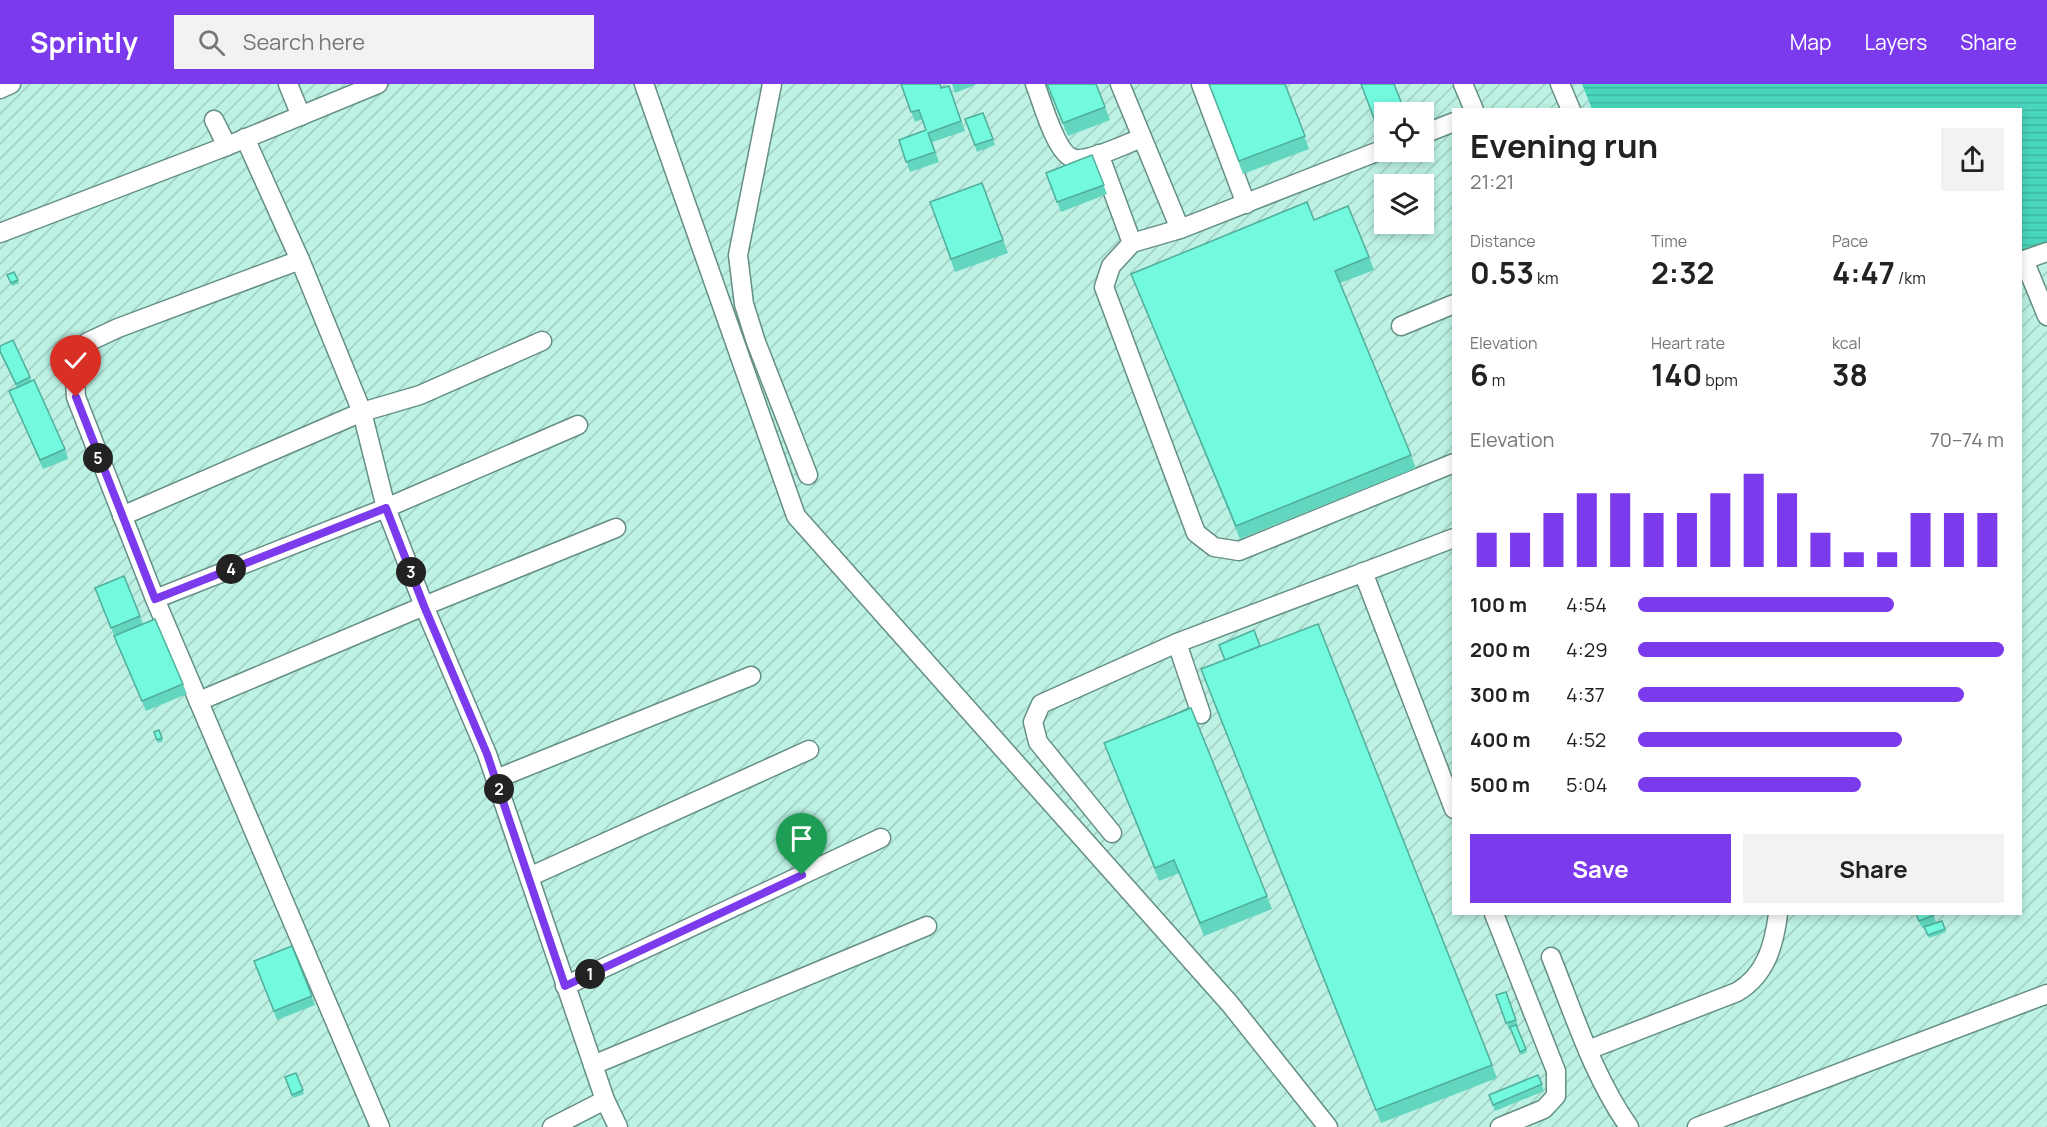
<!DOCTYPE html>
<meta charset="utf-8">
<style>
:root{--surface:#fff;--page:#f2f2f2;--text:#222;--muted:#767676;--accent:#7c3aed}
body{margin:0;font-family:Manrope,sans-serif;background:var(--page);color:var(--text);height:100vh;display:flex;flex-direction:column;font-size:22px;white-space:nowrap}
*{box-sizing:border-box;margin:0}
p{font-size:20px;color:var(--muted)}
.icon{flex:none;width:33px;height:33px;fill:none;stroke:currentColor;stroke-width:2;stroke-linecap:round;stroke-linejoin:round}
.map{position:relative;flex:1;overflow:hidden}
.drawer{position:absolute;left:1452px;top:24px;width:570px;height:807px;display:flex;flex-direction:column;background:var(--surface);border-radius:0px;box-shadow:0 3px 9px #0003}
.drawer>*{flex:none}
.fabs{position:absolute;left:1374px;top:18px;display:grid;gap:12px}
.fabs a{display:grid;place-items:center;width:60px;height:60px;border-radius:0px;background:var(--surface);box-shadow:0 3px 9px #0003;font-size:30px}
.pin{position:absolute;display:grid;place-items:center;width:51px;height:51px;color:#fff;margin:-62px -26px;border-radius:50% 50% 50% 0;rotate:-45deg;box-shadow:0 0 6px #0007}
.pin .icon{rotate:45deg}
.km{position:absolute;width:30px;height:30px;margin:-15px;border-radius:50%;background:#222;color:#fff;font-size:16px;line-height:30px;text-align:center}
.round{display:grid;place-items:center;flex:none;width:63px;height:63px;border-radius:0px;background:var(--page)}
.head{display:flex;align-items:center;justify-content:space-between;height:102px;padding:0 18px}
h1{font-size:33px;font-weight:700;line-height:45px}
.metrics{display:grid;grid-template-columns:repeat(3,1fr);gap:9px;height:102px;padding:6px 18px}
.metrics div{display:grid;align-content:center}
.metrics b{font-size:30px;font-weight:700}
.metrics small{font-size:16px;font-weight:400}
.metrics p{font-size:16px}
.chart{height:168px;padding:12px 18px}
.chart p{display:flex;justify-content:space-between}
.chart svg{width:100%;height:108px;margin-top:6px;stroke:var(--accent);stroke-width:6}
.primary-button{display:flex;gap:12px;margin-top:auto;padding:12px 18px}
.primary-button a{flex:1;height:69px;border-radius:0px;background:var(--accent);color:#fff;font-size:24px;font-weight:700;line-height:69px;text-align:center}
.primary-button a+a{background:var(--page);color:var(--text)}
ul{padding:0 18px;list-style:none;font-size:20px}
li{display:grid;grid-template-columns:96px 72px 1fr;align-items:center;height:45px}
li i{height:15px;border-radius:8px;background:var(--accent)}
header{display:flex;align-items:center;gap:36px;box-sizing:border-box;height:84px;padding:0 30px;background:var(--accent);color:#fff}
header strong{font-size:28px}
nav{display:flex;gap:33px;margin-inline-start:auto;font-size:21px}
.search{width:420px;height:54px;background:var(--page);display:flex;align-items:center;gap:15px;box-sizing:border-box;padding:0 21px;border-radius:0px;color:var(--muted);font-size:22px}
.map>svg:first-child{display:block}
</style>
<header>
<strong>Sprintly</strong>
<div class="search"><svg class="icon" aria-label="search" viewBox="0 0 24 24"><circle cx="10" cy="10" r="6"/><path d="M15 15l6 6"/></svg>Search here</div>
<nav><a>Map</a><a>Layers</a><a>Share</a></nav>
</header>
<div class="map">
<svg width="2047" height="1043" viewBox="0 0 2047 1043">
<defs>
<pattern id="industrial-furrows" width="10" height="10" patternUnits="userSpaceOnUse" patternTransform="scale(1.5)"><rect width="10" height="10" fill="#bcf1e4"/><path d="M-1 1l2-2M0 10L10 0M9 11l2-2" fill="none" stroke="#a0cec3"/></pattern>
<pattern id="water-rules" width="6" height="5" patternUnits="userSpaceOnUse" patternTransform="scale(1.5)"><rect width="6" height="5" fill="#49d6bc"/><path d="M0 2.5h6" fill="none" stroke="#3eb7a1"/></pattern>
</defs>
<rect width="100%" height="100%" fill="#d2fef3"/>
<!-- industrial -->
<path fill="url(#industrial-furrows)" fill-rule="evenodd" d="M0 0H2047V1043H0ZM1454 26H2020V830H1454ZM1384 28H1424V68H1384ZM1384 100H1424V140H1384Z"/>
<!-- water -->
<polygon fill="url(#water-rules)" points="1582,0 2047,0 2047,159 2021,169 2020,26 1592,25"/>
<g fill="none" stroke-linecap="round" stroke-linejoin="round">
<!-- minor casing -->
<g stroke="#658e84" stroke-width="21">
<g id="minor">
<polyline points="288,0 301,32"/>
<polyline points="644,0 796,432 1230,920 1328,1043"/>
<polyline points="772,0 738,171 744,220 756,258 808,391"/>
<path d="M1035 0C1042 17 1056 72 1075 75 1092 77 1125 60 1142 54"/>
<polyline points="1120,0 1180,145"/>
<polyline points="1201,0 1246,120"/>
<polyline points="1463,0 1474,26"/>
<polyline points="1560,0 1571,26"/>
<polyline points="0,5 11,0"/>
<polyline points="214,36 227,62"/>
<polyline points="1424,50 1454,38"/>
<polyline points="245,54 300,176 362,328 386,424 424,522 487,670 605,1016 618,1043"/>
<polyline points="1384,65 1180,145 1132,159 1111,182 1104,203 1196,449 1214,463 1239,467 1454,379"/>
<polyline points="1099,70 1132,159"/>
<polyline points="0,149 227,62 378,0"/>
<polyline points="300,176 118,244 88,258 74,278 76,313 155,515 380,1043"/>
<polyline points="2024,176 2047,168"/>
<polyline points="2020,178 2024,176 2047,232"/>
<polyline points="1401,242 1454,220"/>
<polyline points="122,432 362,328 420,311 542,257"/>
<polyline points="1363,488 1454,725"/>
<polyline points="155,515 386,424 578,341"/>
<polyline points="1177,559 1201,630"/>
<polyline points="199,617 424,522 616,444"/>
<polyline points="496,695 751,592"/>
<polyline points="1112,749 1038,658 1033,638 1041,620 1177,559 1454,454"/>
<polyline points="529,793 809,666"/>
<polyline points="1494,830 1556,987 1556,1012 1544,1025 1500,1043"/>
<path d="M1551 873C1574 930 1593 992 1629 1043"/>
<polyline points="565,902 881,754"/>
<path d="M1588 966 1737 908C1766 891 1774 861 1778 830"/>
<polyline points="593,981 927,842"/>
<polyline points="552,1043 605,1016"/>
<polyline points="1697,1043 2047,910"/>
</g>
</g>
<!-- minor -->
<use href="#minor" stroke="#fff" stroke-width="18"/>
</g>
<!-- wall -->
<g fill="#62d6bf">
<polygon points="901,0 941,4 949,2 965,47 932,58 939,78 910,88 899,56 926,46 923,35 915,38"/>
<polygon points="952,0 975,0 975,1 955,9"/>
<polygon points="1047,0 1096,0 1110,36 1068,52"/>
<polygon points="1209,0 1285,0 1309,65 1243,90"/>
<polygon points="1361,0 1384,28 1384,53 1382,54"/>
<polygon points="983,29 995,61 977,68 965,35"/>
<polygon points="1092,71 1107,110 1061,128 1046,89"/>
<polygon points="982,99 1008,169 955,188 930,118"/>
<polygon points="1314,136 1369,173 1374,186 1340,199 1416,384 1240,455 1131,190"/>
<polygon points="14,188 19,199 12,202 7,191"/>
<polygon points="0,262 30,293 65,365 68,375 43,385 9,307 17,304 0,269"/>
<polygon points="124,492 143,540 183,600 187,610 146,627 118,561 95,504"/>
<polygon points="1260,562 1492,981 1497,994 1381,1039 1206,598 1225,576"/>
<polygon points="1174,631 1267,812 1272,825 1204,852 1179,789 1159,797 1104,659"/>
<polygon points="159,646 163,657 158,659 154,648"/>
<polygon points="1916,830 1933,830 1936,838 1922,844"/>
<polygon points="1942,837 1946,848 1929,854 1924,843"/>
<polygon points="292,862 315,921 277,936 254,877"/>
<polygon points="1506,908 1518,942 1517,943 1527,968 1521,971 1511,945 1509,946 1496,911"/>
<polygon points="296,989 304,1010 293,1014 285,993"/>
<polygon points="1538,991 1544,1007 1495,1027 1489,1011"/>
</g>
<!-- building -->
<g fill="#72f9de" stroke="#50ae9b" stroke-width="1.5">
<polygon points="901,0 940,0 941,4 949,2 961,37 928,49 935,68 906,78 899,56 926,46 919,26 911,28"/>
<polygon points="1047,0 1096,0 1105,23 1063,39"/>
<polygon points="1209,0 1285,0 1305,52 1239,77"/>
<polygon points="1361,0 1394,0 1405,28 1384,28 1384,42 1378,45"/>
<polygon points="983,29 993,55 975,61 965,35"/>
<polygon points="1092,71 1104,101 1057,118 1046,89"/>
<polygon points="982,99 1003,156 951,175 930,118"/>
<polygon points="1307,118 1314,136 1348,122 1369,173 1335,187 1411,371 1236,442 1131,190"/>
<polygon points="14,188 18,196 11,199 7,191"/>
<polygon points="13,256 30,293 16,300 0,267 0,262"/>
<polygon points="34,296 65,365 40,376 9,307"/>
<polygon points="124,492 140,532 111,544 95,504"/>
<polygon points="155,535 183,600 142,617 114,552"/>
<polygon points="1318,540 1492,981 1376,1026 1201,585"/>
<polygon points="1254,546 1260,562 1225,576 1219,561"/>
<polygon points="1189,624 1190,625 1174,631"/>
<polygon points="1191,624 1267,812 1200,839 1174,776 1155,784 1104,659"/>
<polygon points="159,646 162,654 157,656 154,648"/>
<polygon points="1916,830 1933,830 1934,831 1919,837"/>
<polygon points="1942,837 1945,845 1928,851 1924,843"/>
<polygon points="292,862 312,912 274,927 254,877"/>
<polygon points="1506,908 1516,936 1506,939 1496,911"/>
<polygon points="1516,941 1526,965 1520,968 1510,943"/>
<polygon points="296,989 303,1006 292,1011 285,993"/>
<polygon points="1538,991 1542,1000 1493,1021 1489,1011"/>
</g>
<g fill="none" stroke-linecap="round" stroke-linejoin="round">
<!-- route casing -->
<g stroke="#fff" stroke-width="12">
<polyline id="route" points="76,313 155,515 386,424 424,522 487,670 565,902 802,791"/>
</g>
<!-- route -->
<use href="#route" stroke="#7c3aed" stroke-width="8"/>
</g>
</svg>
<div class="fabs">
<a><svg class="icon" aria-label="locate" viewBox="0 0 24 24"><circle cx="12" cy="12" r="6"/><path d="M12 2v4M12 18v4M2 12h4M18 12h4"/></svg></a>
<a><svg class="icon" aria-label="layers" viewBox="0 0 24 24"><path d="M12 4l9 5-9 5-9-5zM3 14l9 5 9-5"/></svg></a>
</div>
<div class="pin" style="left:802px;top:791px;background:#1e9e55"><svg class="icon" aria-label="arrive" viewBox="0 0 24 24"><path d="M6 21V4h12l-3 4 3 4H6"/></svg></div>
<div class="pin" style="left:76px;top:313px;background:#d93025"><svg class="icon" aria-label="check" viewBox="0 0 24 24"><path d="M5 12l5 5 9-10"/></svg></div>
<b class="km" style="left:590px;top:890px">1</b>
<b class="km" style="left:499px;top:705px">2</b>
<b class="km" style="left:411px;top:488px">3</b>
<b class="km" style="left:231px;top:485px">4</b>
<b class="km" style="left:98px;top:374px">5</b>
<section class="drawer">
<div class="head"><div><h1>Evening run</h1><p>21:21</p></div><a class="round"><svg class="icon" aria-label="share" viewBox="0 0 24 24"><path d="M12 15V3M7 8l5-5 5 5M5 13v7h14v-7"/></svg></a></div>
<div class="metrics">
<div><p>Distance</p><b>0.53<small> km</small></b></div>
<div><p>Time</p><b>2:32</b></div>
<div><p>Pace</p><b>4:47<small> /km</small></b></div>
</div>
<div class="metrics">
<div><p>Elevation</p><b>6<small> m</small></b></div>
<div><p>Heart rate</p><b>140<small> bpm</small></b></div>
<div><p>kcal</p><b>38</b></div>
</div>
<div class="chart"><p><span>Elevation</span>70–74 m</p>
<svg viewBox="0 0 160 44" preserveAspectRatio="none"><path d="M5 44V30M15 44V30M25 44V22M35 44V14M45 44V14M55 44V22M65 44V22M75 44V14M85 44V6M95 44V14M105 44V30M115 44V38M125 44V38M135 44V22M145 44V22M155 44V22"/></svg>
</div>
<ul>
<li><b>100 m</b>4:54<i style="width:70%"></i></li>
<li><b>200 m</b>4:29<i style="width:100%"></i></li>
<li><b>300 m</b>4:37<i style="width:89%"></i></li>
<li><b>400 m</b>4:52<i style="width:72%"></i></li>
<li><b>500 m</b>5:04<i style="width:61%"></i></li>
</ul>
<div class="primary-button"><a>Save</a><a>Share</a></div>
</section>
</div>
